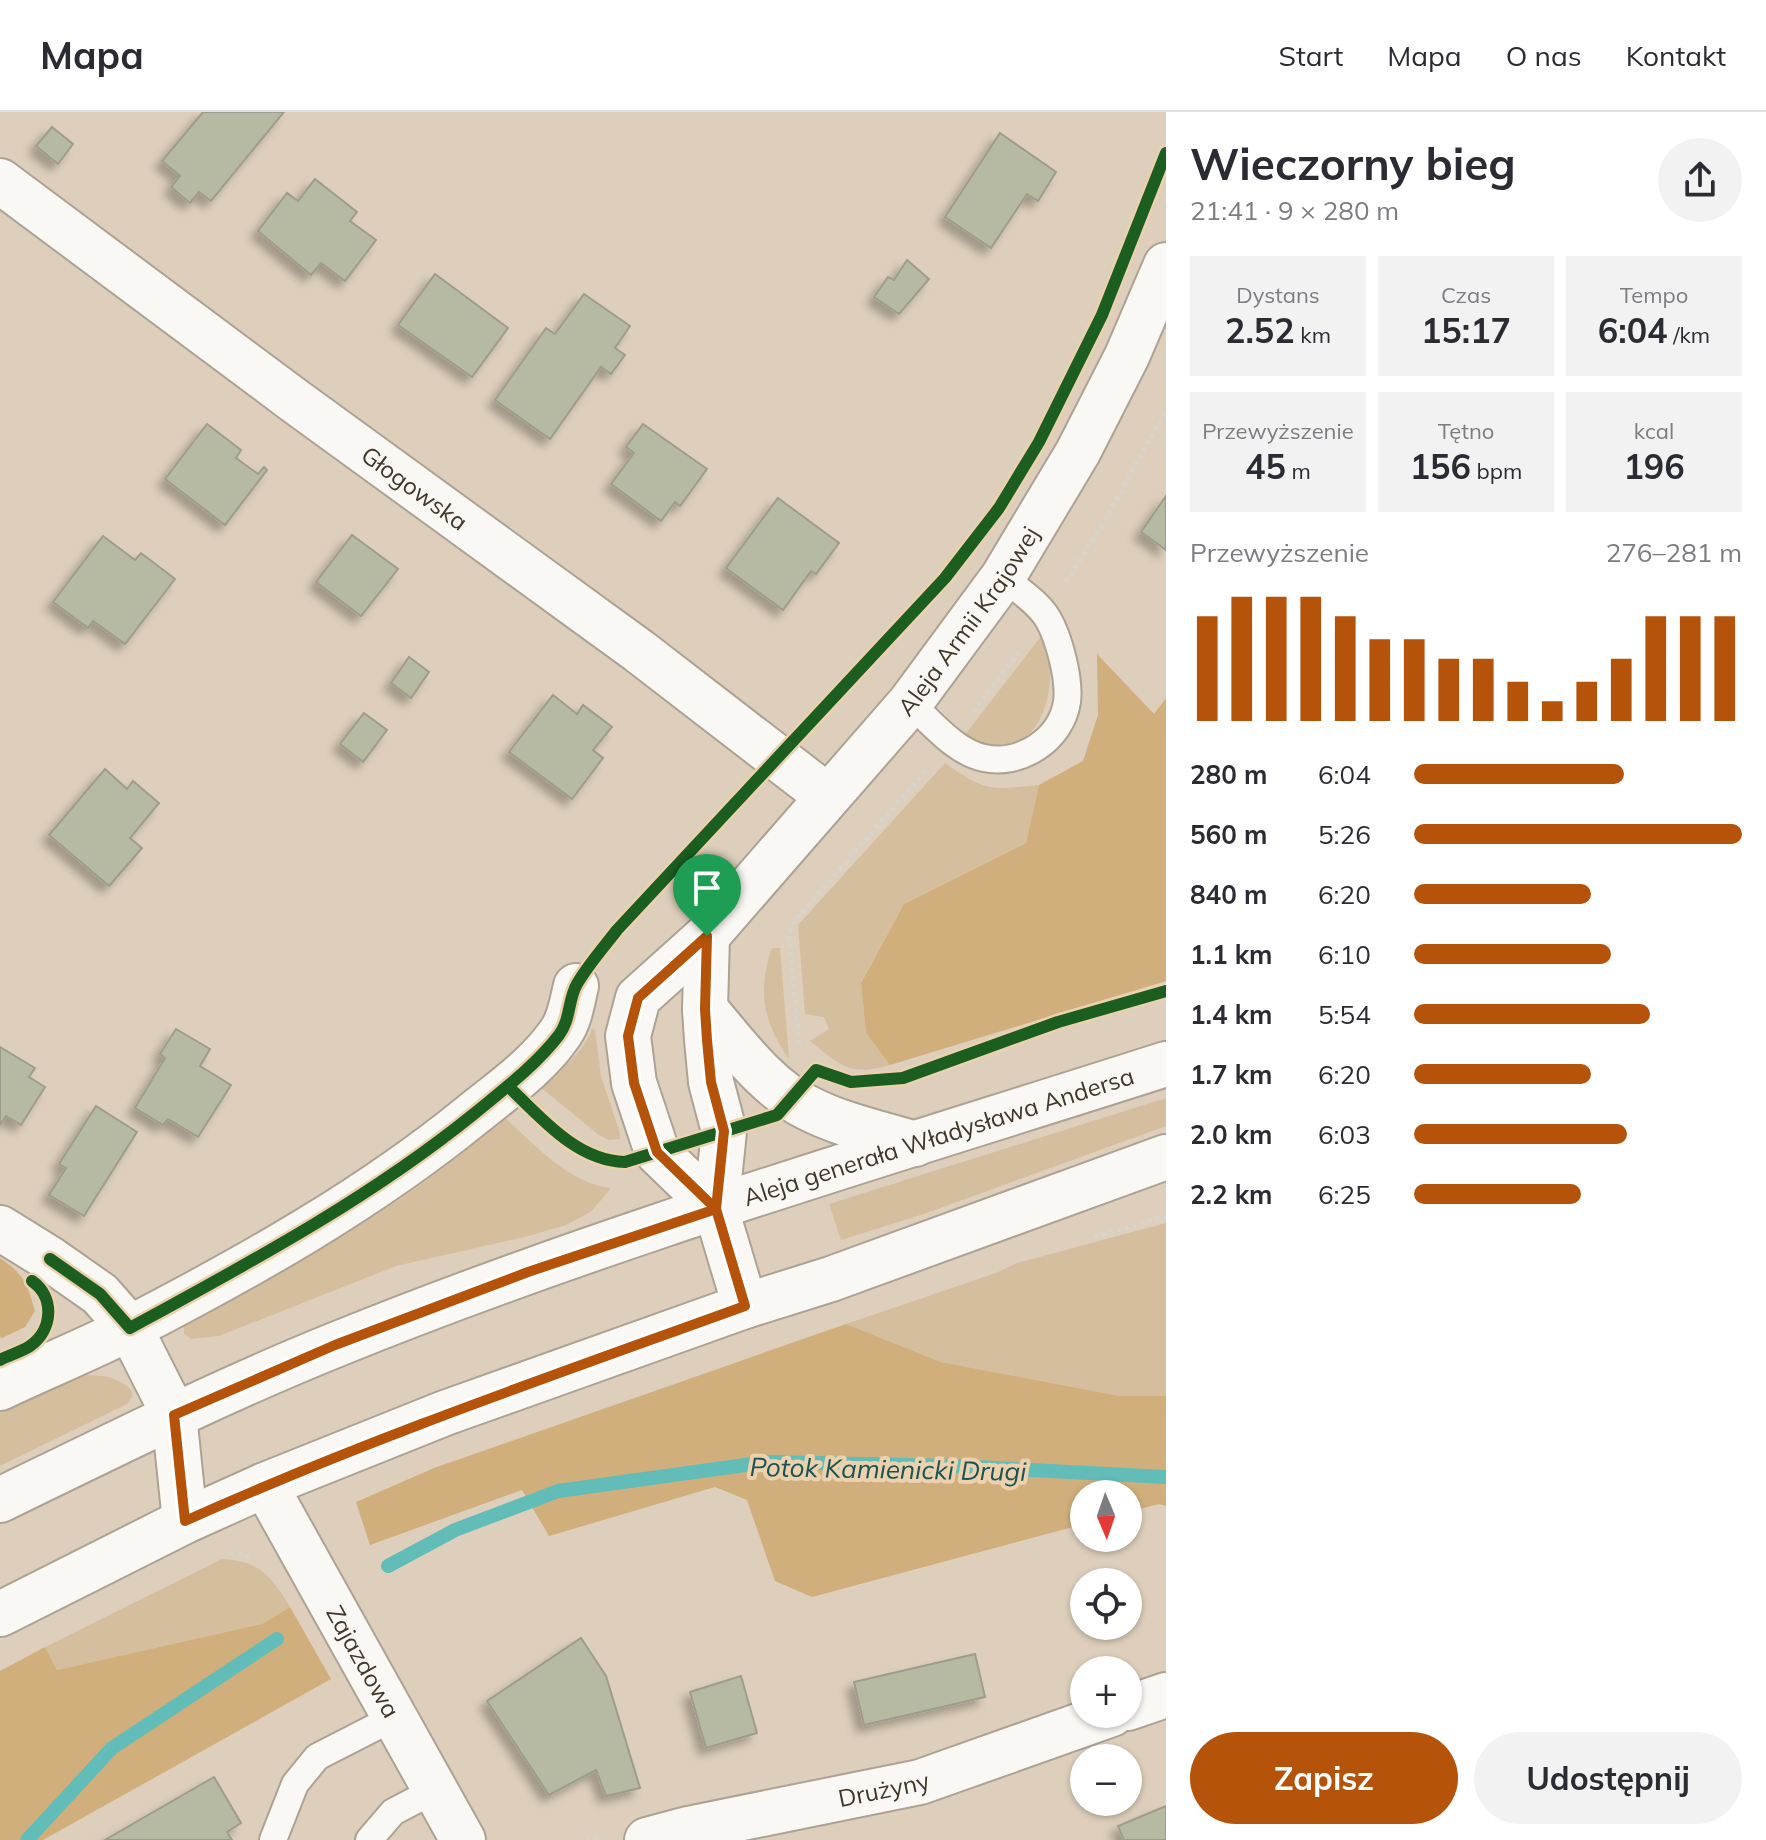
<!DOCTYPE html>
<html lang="pl">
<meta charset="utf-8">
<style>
:root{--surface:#fff;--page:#f2f2f3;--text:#2b2b33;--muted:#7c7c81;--line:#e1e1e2;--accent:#b45309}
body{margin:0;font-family:Mulish,sans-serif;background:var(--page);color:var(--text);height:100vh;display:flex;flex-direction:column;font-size:30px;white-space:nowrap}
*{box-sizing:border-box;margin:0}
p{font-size:26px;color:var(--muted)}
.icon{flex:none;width:44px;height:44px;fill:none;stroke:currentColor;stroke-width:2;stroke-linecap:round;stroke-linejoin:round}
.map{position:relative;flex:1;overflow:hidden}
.side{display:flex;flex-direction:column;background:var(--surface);width:600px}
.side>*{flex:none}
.needle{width:52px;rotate:178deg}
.buttons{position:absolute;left:1070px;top:1368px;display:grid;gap:16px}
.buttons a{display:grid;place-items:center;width:72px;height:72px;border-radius:50%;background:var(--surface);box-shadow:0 2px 6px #0004;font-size:40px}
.pin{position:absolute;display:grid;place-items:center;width:68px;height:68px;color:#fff;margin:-82px -34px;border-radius:50% 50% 50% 0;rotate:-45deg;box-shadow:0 0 8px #0007}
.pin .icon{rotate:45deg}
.round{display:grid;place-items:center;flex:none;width:84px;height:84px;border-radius:42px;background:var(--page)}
.headline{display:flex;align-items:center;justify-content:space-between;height:136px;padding:0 24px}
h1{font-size:44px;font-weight:700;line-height:60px}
.stats{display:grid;grid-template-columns:repeat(3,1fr);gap:12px;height:136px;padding:8px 24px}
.stats div{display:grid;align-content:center;border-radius:0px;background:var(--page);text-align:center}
.stats b{font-size:34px;font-weight:700}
.stats small{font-size:22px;font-weight:400}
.stats p{font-size:22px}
.chart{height:224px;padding:16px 24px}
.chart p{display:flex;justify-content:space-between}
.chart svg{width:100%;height:144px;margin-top:8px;stroke:var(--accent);stroke-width:6}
.cta{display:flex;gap:16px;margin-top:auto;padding:16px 24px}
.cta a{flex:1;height:92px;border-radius:48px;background:var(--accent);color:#fff;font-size:32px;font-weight:700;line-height:92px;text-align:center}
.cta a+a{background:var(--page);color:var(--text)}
ul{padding:0 24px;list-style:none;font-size:26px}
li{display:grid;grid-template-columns:128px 96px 1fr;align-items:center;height:60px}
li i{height:20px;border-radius:10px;background:var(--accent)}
header{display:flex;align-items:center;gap:48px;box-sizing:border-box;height:112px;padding:0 40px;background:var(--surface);border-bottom:2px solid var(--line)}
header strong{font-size:38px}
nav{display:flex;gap:44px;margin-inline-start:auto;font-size:28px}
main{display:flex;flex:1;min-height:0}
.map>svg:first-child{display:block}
</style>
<header>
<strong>Mapa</strong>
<nav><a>Start</a><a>Mapa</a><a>O nas</a><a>Kontakt</a></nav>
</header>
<main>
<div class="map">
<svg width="1166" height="1728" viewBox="0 0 1166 1728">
<defs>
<filter id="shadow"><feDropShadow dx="-7" dy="7" stdDeviation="4" flood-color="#0004"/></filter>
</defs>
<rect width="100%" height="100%" fill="#ddcfbb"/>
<!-- green -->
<g fill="#d5be9d">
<path d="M1042 523C1045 532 1049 543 1050 553 1052 584 1042 626 1006 635 993 638 976 629 964 624Z"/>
<path d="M945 651C986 680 990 678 1039 673L1026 731 904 792 861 870 866 921 890 953C850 965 840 953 810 929L829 917 824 905 805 902 798 813Z"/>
<path d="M772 836H780L789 947C763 910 757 878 772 836Z"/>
<path d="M592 917 595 918 601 964 620 1021V1027L609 1028 599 1023 539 974C559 958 583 943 592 917Z"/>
<polygon points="1166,986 1166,1014 924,1102 841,1128 829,1092"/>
<path d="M505 1006C536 1033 568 1071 611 1076L592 1099 566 1113 529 1124 396 1154 219 1224 191 1227 184 1222V1214L188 1207C268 1166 350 1124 423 1071 451 1051 478 1028 505 1006Z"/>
<polygon points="1166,1111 1166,1284 1120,1284 941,1250 846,1212 996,1161 1017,1151"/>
<path d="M92 1263C108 1264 121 1267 132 1279V1285L127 1292 0 1354V1301L75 1264Z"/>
<path d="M222 1447C260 1449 271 1464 290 1495L262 1512 57 1558 45 1535Z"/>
</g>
<!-- forest -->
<g fill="#d0af7c">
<polygon points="1097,542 1154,602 1166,586 1166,869 890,953 866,921 861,871 904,792 1026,731 1039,673 1083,649 1098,603"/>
<path d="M0 1146C24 1162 27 1172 35 1199L25 1215 2 1226 0 1225Z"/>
<polygon points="846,1212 941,1250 1120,1284 1166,1284 1166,1394 1159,1392 1128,1400 1128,1382 1084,1382 1084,1412 812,1485 775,1469 747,1388 715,1375 549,1424 522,1378 370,1433 356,1390 434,1356"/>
<polygon points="290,1495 331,1567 43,1728 0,1728 0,1559 45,1535 57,1558 262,1512"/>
</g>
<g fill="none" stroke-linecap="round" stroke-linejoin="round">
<!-- stream -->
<g stroke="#62bdb8" stroke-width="14">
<polyline points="388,1454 455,1418 558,1379 767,1350 956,1354 1166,1365"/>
<polyline points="27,1728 112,1636 277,1527"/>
</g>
</g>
<!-- building -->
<g fill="#b6baa3" stroke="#9e9c8d" stroke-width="2" filter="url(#shadow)">
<polygon points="203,0 284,0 211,89 199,80 190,91 171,75 180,64 162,49"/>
<polygon points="52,15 73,32 58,52 36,34"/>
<polygon points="1000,21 1056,60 1038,89 1027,82 991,136 945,105"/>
<polygon points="315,67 357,100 350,109 376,128 345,169 321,151 311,163 258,119 287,81 298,89"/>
<polygon points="907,148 929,167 899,202 874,185 888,165 894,168"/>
<polygon points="435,162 508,216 472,265 398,213"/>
<polygon points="584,182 630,214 615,236 625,243 611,262 601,255 550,327 495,288 546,216 555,222"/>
<polygon points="207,312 241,338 236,346 258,362 264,355 267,358 225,413 165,367"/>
<polygon points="643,312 707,357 680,394 675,390 661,409 611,372 634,341 626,335"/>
<polygon points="1166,384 1166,438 1141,420"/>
<polygon points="778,386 839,431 816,462 811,459 783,498 726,456"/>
<polygon points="352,423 398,457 361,504 316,470"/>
<polygon points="103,424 135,448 141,441 175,467 125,532 93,509 88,516 53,490"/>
<polygon points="409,545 429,560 411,586 391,571"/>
<polygon points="553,583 577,602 583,593 612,615 593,638 603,646 572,687 509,640"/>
<polygon points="364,601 387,618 363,650 340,632"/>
<polygon points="105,657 127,677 133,669 159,691 130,726 142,736 109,774 49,723"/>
<polygon points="176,917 210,937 200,954 231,973 198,1025 168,1007 163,1013 135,996 165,946 160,942"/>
<polygon points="0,935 35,956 29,965 45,975 21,1013 6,1004 0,1013"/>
<polygon points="96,994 137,1020 84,1104 49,1083 66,1056 59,1052"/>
<polygon points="581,1526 606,1564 640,1676 606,1684 596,1658 549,1683 487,1589"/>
<polygon points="975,1542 985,1585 864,1613 854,1570"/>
<polygon points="741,1564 757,1621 706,1636 690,1580"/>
<polygon points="214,1665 241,1711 227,1720 232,1728 105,1728"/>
<polygon points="1166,1694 1166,1728 1124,1728 1118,1714"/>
</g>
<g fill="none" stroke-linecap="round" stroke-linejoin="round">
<!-- service casing -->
<g stroke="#ada293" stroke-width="30">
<g id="service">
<path d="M910 591C931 610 955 640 984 646 1020 654 1061 628 1067 590 1070 567 1059 526 1048 507 1038 490 1017 477 1003 465"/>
<polyline points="273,1728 295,1672 317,1645 393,1606"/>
<polyline points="369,1728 393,1700 435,1678"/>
</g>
</g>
<!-- minor casing -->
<g stroke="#ada293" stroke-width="48">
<g id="minor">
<path id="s1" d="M0 69 295 289 639 539 827 684"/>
<polyline points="0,1116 50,1147 100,1182 130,1216 174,1303 185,1409"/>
<path d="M0 1276C44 1255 89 1237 132 1215 250 1154 369 1087 472 1003 503 978 539 953 561 920 570 907 572 890 576 874"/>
<path id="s2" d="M265 1373 463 1728"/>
<polyline points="1128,1596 1166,1583"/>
<path id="s3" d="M647 1728 688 1717 920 1670 1112 1602"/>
</g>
</g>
<!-- tertiary casing -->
<g stroke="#ada293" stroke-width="48">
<g id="tertiary">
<polyline points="707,824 705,897 707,928 711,970 724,1019 716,1097 745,1194"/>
<path id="s4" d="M716 1097 657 1040 634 971 628 924 638 886 707 824 910 591 1003 465 1078 340 1127 244 1166 153"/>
</g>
</g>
<!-- secondary casing -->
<g stroke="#ada293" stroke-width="48">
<g id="secondary">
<path d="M705 897C735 931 765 975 808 996 841 1013 879 1021 915 1032"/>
<path id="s5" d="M0 1388C111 1334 221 1279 335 1233 606 1123 888 1041 1166 952"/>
<polyline points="0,1502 185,1409 265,1373 445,1301 745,1194 831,1167 1166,1045"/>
</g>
</g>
<!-- path -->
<g stroke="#d8d3cd" stroke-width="5" stroke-dasharray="4 4" stroke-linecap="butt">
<polyline points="1066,470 1104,410 1166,298"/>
<polyline points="973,600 1020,538"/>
<polyline points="799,932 789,823 793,811 927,658"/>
<polyline points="1094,1125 1166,1104"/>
<polyline points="230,1440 252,1445"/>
<polyline points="587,1728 601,1724"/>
</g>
<!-- service -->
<use href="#service" stroke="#faf8f5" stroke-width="26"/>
<!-- minor -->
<use href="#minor" stroke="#faf8f5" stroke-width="44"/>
<!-- tertiary -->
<use href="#tertiary" stroke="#faf8f5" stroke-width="44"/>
<!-- secondary -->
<use href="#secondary" stroke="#faf8f5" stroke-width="44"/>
<!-- cycleway casing -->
<g stroke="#ebd1ad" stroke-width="17">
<g id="cycleway">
<path d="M508 974C541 1006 577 1049 625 1050L777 1003 816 958 851 970 903 966 1058 910 1166 879"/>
<path d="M50 1147 100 1182 130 1216C249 1151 369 1087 475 1001 504 977 536 953 559 923 571 907 568 887 577 872 588 853 604 835 617 818L945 466 999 396 1039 330 1102 203 1166 41"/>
<path d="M0 1248C9 1243 21 1240 30 1234 53 1218 55 1185 32 1169"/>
</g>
</g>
<!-- cycleway -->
<use href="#cycleway" stroke="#1b5e20" stroke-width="12"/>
</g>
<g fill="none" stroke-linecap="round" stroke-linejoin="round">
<!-- route casing -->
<g stroke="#fff" stroke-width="16">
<path id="route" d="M707 824 705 897 707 928 711 970 724 1019 716 1097 528 1160 335 1233 174 1303 185 1409C368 1327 557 1262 745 1194L716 1097 657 1040 634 971 628 924 638 886 707 824"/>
</g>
<!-- route -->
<use href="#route" stroke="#b45309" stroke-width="10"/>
</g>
<g text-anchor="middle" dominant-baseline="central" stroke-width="8" stroke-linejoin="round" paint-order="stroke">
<!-- street labels -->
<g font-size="24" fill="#413729" stroke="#ebd1ad">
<text stroke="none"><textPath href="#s1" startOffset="516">Głogowska</textPath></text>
<text stroke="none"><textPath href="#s4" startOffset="744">Aleja Armii Krajowej</textPath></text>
<text stroke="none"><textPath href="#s5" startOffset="1008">Aleja generała Władysława Andersa</textPath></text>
<text stroke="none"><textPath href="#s2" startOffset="202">Zajazdowa</textPath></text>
<text stroke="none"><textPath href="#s3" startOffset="242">Drużyny</textPath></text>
</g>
<!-- water labels -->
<g font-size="26" font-style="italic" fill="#1b5252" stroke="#ebd1ad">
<text transform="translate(888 1357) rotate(1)">Potok Kamienicki Drugi</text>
</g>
</g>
</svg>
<div class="buttons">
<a><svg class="needle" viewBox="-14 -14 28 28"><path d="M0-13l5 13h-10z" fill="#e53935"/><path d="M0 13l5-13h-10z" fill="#7c7c81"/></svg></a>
<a><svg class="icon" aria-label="locate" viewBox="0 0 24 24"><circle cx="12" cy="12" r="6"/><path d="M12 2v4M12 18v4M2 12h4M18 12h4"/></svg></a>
<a>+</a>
<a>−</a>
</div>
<div class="pin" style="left:707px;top:824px;background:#1e9e55"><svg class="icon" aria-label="arrive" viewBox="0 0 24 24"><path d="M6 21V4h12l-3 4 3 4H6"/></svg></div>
</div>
<section class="side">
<div class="headline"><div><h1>Wieczorny bieg</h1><p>21:41 · 9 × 280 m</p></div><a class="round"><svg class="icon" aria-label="share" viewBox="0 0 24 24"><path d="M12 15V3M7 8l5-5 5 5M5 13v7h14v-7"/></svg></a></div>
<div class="stats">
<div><p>Dystans</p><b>2.52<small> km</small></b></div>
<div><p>Czas</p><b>15:17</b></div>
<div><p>Tempo</p><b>6:04<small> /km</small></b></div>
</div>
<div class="stats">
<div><p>Przewyższenie</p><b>45<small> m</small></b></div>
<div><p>Tętno</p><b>156<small> bpm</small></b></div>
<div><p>kcal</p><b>196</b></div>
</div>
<div class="chart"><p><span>Przewyższenie</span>276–281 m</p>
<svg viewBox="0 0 160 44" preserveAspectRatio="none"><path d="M5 44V12M15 44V6M25 44V6M35 44V6M45 44V12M55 44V19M65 44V19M75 44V25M85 44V25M95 44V32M105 44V38M115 44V32M125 44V25M135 44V12M145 44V12M155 44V12"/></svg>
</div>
<ul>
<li><b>280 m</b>6:04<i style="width:64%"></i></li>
<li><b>560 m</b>5:26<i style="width:100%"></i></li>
<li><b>840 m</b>6:20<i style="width:54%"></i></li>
<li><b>1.1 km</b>6:10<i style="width:60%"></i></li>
<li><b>1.4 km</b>5:54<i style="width:72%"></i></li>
<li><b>1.7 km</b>6:20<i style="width:54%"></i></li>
<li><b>2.0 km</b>6:03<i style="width:65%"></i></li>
<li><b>2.2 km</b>6:25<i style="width:51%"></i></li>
</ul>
<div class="cta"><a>Zapisz</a><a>Udostępnij</a></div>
</section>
</main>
